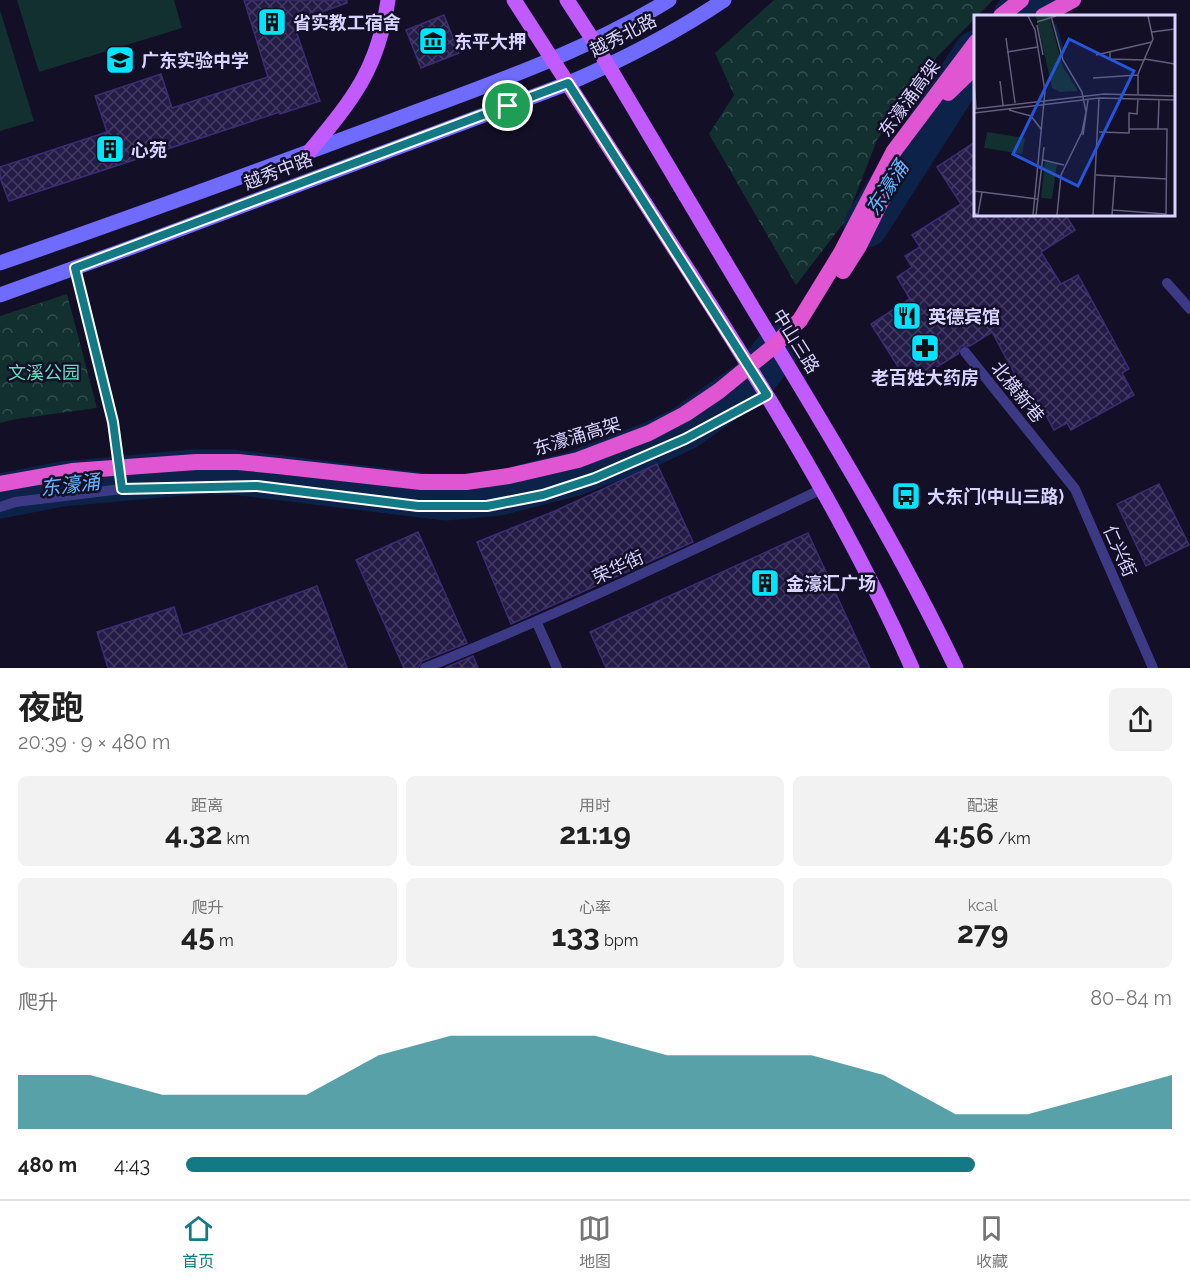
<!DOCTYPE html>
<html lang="zh">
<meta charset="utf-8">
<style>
:root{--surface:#fff;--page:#f2f2f2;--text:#222;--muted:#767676;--line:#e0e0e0;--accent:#137a85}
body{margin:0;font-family:Raleway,"Noto Sans SC",sans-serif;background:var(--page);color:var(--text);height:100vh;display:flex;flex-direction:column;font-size:22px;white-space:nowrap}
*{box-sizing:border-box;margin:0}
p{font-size:20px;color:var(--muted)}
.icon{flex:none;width:33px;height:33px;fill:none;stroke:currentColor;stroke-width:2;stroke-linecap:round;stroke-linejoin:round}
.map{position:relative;height:668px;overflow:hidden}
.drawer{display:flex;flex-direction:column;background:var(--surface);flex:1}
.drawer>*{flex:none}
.pin{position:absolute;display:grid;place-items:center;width:51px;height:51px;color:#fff;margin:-26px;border:3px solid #fff;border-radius:50%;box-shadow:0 2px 6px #0007}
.round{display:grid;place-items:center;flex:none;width:63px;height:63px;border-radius:9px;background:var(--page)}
.overview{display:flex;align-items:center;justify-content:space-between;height:102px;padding:0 18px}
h1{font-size:33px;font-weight:700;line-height:45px}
.stats{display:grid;grid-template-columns:repeat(3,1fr);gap:9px;height:102px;padding:6px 18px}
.stats div{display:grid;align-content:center;border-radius:9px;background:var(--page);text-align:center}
.stats b{font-size:30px;font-weight:700}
.stats small{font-size:16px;font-weight:400}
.stats p{font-size:16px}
.chart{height:168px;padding:12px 18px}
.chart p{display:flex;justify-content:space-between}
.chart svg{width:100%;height:108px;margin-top:6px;fill:var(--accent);opacity:.7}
ul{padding:0 18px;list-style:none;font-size:20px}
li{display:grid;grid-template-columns:96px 72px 1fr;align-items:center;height:45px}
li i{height:15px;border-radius:8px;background:var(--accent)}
.menu{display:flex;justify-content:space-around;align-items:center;height:84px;border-top:2px solid var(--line);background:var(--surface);font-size:16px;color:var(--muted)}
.menu a{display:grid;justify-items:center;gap:3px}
.menu .on{color:var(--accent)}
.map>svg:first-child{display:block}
</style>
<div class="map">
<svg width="1190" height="668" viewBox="0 0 1190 668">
<defs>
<pattern id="park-crowns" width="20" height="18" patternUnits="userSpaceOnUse" patternTransform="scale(1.5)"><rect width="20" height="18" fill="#12302f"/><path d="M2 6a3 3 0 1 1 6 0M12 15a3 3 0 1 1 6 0" fill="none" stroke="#344d4e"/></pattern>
<pattern id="building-cross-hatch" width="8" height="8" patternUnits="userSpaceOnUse" patternTransform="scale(1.5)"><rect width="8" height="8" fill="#241b47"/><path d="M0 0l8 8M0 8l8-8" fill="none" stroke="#433b63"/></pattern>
</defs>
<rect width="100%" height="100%" fill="#130f26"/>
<!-- park -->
<g fill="url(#park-crowns)">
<polygon points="774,0 993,0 936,58 877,140 846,220 796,285 709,134 734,95 715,53"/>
<polygon points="67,294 97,408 16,419 0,423 0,316"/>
</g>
<!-- pitch -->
<g fill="#12302f">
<polygon points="17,0 174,0 182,28 39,72"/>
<polygon points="0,10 34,121 0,131"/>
</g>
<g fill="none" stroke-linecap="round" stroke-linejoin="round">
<!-- river -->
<g stroke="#0c2248" stroke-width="45">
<polyline points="1016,16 1045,0"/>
<polyline points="866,225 976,53"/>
<polyline points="0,496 62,484 193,472 232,472 445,498 499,493 573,474 649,445 683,429 752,381 779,347"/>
</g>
</g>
<!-- building -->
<g fill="url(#building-cross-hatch)" stroke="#3b2d73" stroke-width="1.5">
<polygon points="244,0 347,0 347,3 293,22 320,101 280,114 280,112 9,201 0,178 0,167 107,132 95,96 161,74 172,108 268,77"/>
<polygon points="444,15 459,53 421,68 406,30"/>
<polygon points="975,142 975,214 1065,214 1075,230 1041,252 1061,284 1078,275 1129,369 1122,373 1134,395 1071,430 1067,423 1054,430 1039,402 1032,406 992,332 970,346 961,346 958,354 909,384 871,324 910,299 897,277 912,267 905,256 920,247 912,235 961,204 937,167"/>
<polygon points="657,464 693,542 511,624 477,542 555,511"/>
<polygon points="1159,484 1189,545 1146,566 1117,504"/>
<polygon points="418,532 467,643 422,661 418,668 404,668 356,560"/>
<polygon points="808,533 870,668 606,668 590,632"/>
<polygon points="317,586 347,668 108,668 97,632 174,607 183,635"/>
<polygon points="473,656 478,668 445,668"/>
</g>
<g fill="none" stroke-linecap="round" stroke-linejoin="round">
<!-- service -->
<g stroke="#3d3a85" stroke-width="10">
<polyline points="75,268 113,422 122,489"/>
<polyline points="1167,283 1190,309"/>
<polyline points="965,352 1075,489 1153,668"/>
<polyline points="0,507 15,502 122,489 257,486 418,506 487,505 543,495 595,478 685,439 767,395"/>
<polyline points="537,623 557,668"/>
<path d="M425 668C561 613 690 552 822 489"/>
</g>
<!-- secondary -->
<g stroke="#6f6bff" stroke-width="15">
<path d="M0 263C135 216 269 167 402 117 493 83 586 51 669 0"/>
<path d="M0 295 127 249 569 83C622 60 675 33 724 0"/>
</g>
<!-- primary -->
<g stroke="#c25bff" stroke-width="15">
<path d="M514 0C569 85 624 171 679 256 765 389 848 523 912 668"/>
<path d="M567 0 593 40C646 129 698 217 751 305 823 424 896 542 956 668"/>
<path d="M310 151C353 99 378 69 388 0"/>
</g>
<!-- trunk -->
<g stroke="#e055d1" stroke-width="16">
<polyline points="1001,16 1021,0"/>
<polyline points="1043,16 1073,0"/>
</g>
<!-- trunk-bridge -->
<g stroke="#e055d1" stroke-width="16">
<polyline points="948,93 976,66"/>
<polyline points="843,271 859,246 893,177"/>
<polyline points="0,484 72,471 196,462 238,462 278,466 421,482 466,482 509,476 578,460 649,433 685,414 719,391 774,346 800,320 841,253 894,151 976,42"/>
</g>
</g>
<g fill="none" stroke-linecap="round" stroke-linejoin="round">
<!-- route casing -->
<g stroke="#fff" stroke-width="12">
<polygon id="route" points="568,83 767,395 685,439 595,478 543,495 487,506 418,506 257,486 122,489 113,422 75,268"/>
</g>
<!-- route -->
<use href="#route" stroke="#137a85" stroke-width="8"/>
</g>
<!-- icons -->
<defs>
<g id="building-square" transform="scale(1.5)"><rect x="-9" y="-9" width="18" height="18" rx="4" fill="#00e5ff" stroke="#130f26"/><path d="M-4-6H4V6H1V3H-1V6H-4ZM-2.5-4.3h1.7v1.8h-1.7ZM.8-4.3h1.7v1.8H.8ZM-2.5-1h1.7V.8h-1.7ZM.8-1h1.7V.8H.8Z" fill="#111"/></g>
<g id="museum-square" transform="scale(1.5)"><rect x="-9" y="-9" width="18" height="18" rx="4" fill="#00e5ff" stroke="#130f26"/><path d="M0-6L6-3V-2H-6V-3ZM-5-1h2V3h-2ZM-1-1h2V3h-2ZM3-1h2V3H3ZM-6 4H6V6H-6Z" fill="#111"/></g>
<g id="school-square" transform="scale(1.5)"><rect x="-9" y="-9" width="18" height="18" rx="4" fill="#00e5ff" stroke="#130f26"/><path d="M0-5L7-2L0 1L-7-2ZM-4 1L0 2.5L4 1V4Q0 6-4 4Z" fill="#111"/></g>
<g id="restaurant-square" transform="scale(1.5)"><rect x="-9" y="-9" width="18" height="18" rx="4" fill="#00e5ff" stroke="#130f26"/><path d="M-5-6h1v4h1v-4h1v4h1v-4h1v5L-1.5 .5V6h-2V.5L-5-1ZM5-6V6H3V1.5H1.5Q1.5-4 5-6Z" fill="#111"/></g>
<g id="pharmacy-square" transform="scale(1.5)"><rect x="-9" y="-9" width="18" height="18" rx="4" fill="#00e5ff" stroke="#130f26"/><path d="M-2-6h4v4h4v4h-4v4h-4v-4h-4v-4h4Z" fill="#111"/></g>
<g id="bus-square" transform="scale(1.5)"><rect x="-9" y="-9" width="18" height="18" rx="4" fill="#00e5ff" stroke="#130f26"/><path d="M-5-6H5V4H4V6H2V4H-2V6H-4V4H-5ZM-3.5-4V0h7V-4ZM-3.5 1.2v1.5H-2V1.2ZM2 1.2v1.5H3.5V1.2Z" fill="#111"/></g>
</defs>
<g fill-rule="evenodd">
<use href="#building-square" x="272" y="22"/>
<use href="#museum-square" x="433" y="41"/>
<use href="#school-square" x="120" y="60"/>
<use href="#building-square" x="110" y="149"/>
<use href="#restaurant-square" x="907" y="316"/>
<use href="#pharmacy-square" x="925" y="348"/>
<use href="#bus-square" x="906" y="496"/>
<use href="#building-square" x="765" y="583"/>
</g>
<g text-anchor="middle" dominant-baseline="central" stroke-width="5" stroke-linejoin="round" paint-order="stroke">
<!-- poi labels -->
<g font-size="18" font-weight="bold" fill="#d9d4ff" stroke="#130f26" text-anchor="start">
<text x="293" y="22">省实教工宿舍</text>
<text x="454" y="41">东平大押</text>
<text x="141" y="60">广东实验中学</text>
<text x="131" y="149">心苑</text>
<text x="928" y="316">英德宾馆</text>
<text x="925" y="377" text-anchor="middle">老百姓大药房</text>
<text x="927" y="496">大东门(中山三路)</text>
<text x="786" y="583">金濠汇广场</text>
</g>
<!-- street labels -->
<g font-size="18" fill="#d9d4ff" stroke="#130f26">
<text transform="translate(623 35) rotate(-27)">越秀北路</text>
<text transform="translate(909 98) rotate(-54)">东濠涌高架</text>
<text transform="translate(278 171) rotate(-21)">越秀中路</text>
<text transform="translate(796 341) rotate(58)">中山三路</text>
<text transform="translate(1018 392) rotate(51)">北横新巷</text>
<text transform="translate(577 436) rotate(-17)">东濠涌高架</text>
<text transform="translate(1120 551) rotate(66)">仁兴街</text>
<text transform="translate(618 567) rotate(-25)">荣华街</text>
</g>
<!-- park labels -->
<g font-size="18" fill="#5fe0c0" stroke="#130f26">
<text x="44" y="372">文溪公园</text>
</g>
<!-- water labels -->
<g font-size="20" font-style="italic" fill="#62b6ff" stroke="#130f26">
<text transform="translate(887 188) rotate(-57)">东濠涌</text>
<text transform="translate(70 485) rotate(-7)">东濠涌</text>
</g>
</g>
<!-- overview -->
<g transform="translate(974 15)">
<rect width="201" height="201" fill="#130f26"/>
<path d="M62 1H75L89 52 104 76 86 77 78 73ZM71 147 83 149 78 184 67 183Z" fill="#12302f"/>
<path d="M13 117 51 123 48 139 10 133Z" fill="#12302f"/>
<path fill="none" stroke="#0c2248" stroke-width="3" d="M81 9 89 38"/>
<path fill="none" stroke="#625e7d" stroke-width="1.5" d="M54 1 61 15 71 76 59 200M77 1 89 45 108 77 112 97 108 117 87 160 83 200M63 7 82 1M63 10 69 40M178 17 201 14M32 23 41 88M136 36V44L171 45M33 37 64 32M122 40 178 27M171 44 201 49M119 63 164 60M0 65 2 93M26 66 29 90M164 79V59L179 24 174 1M0 94 130 79 201 81M35 95 57 101 67 114M0 98 125 83 201 85M155 114H193L192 200M184 114 185 85M125 117 155 118V98L163 99 164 84M109 120 114 85M69 145 90 150M122 160 193 164M0 176 63 184M138 195 192 199M0 199H4L8 177M62 200 70 132M119 200 125 83M138 200 141 161"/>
<path fill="#2655da" fill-opacity="0.15" stroke="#2655da" stroke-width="3" d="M95 24 160 56 104 171 39 139Z"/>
<rect width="201" height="201" fill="none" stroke="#d9d4ff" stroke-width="3"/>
</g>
</svg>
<div class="pin" style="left:508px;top:106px;background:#1e9e55"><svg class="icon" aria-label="arrive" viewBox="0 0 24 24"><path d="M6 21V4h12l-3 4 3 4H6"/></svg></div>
</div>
<section class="drawer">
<div class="overview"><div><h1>夜跑</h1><p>20:39 · 9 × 480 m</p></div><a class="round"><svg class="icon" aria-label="share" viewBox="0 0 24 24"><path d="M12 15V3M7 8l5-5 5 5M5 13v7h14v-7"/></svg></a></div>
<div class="stats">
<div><p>距离</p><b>4.32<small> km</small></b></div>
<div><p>用时</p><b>21:19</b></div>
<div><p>配速</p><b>4:56<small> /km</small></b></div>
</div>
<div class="stats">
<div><p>爬升</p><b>45<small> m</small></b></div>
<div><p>心率</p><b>133<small> bpm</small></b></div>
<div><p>kcal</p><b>279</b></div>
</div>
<div class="chart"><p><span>爬升</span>80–84 m</p>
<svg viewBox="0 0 160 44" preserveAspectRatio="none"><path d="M0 44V22L10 22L20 30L30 30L40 30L50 14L60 6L70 6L80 6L90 14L100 14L110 14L120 22L130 38L140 38L150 30L160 22V44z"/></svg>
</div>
<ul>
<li><b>480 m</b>4:43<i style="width:80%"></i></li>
</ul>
</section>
<nav class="menu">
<a class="on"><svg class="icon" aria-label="home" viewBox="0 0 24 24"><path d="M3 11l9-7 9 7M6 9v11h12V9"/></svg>首页</a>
<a><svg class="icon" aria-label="map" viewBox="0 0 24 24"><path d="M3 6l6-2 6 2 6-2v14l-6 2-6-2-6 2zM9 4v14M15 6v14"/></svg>地图</a>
<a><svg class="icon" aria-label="saved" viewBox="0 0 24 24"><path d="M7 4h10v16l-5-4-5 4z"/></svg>收藏</a>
</nav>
